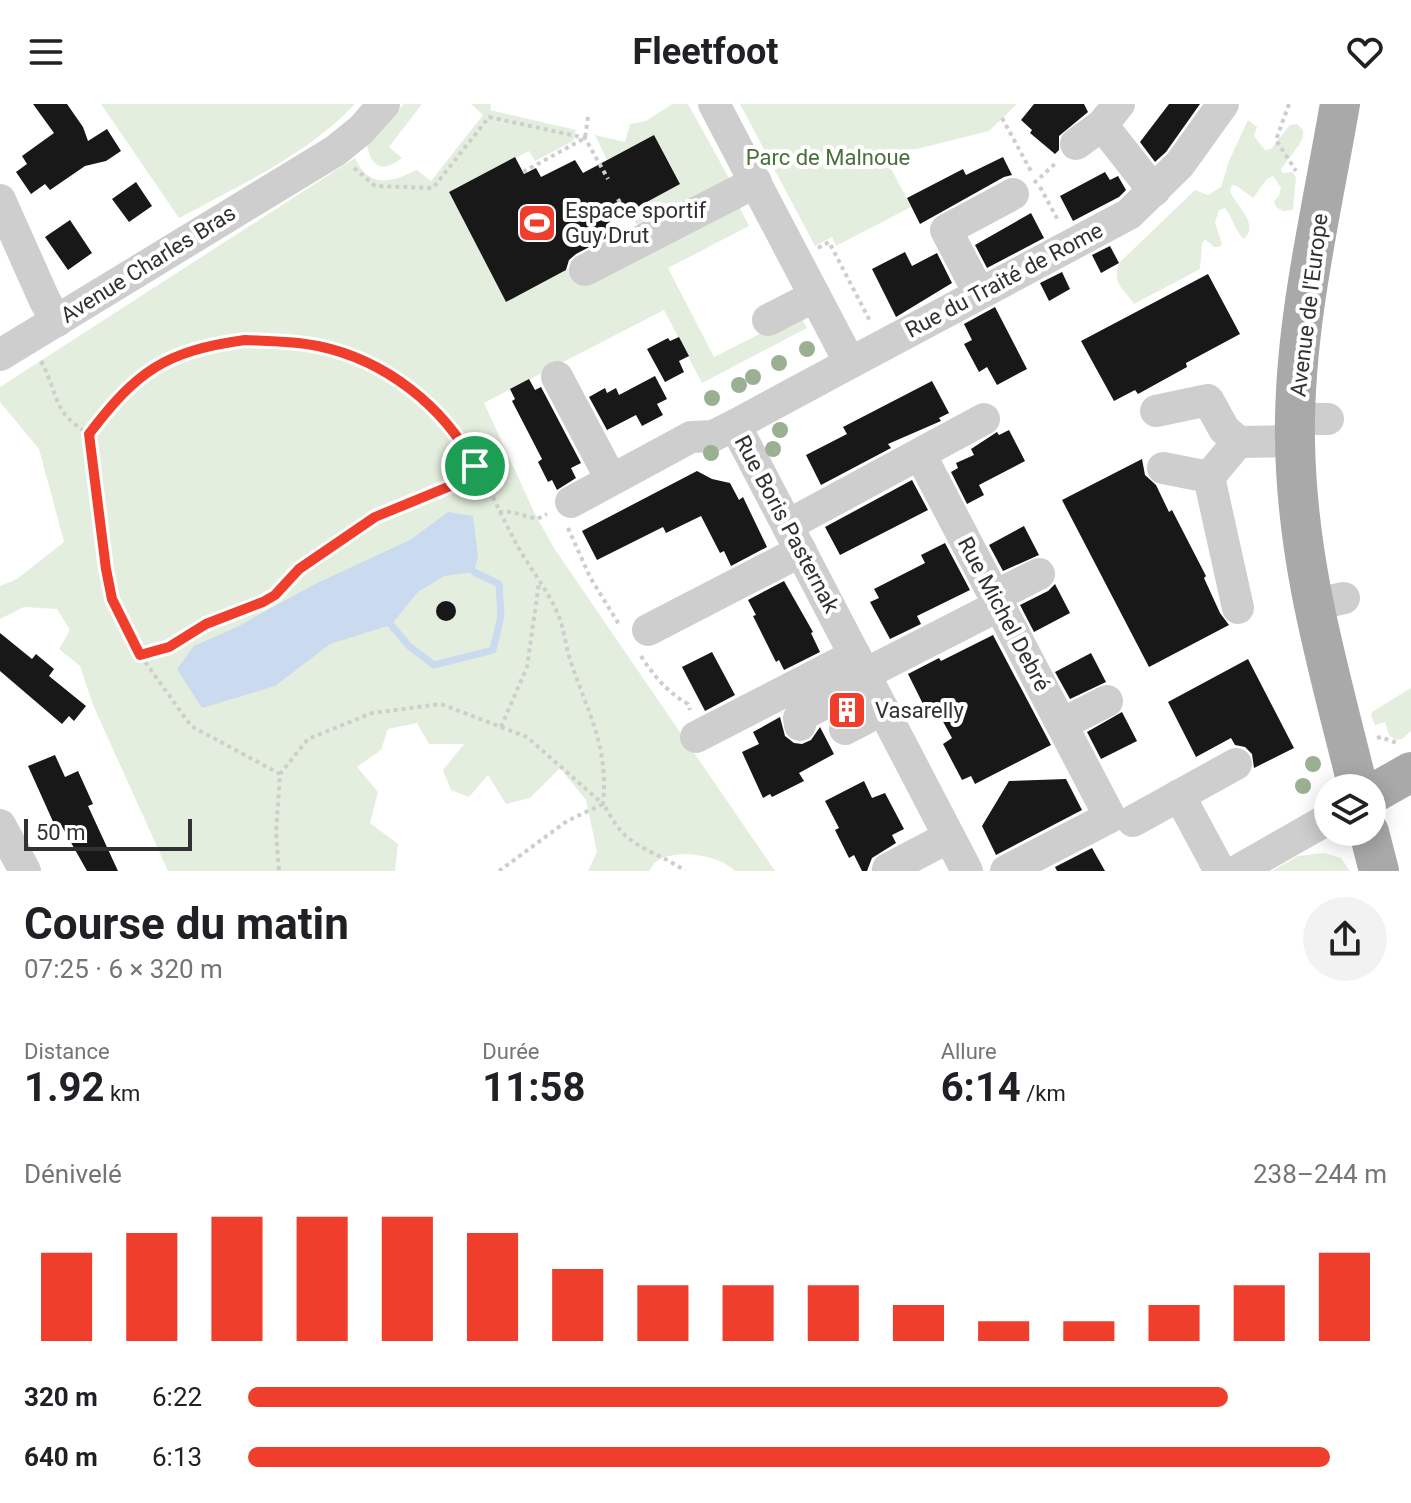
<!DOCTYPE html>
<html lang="fr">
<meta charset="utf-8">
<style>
:root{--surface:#fff;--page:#f2f2f2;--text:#202124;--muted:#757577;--accent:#ef3e2c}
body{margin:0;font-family:Roboto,sans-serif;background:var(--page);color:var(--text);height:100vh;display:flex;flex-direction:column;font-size:30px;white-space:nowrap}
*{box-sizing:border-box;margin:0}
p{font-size:26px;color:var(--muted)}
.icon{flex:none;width:44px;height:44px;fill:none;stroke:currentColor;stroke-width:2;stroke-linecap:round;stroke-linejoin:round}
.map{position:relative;height:767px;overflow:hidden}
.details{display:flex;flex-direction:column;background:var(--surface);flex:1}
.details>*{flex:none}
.buttons{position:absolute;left:1314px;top:670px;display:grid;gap:16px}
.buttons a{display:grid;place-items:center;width:72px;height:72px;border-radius:50%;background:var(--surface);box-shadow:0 4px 20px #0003;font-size:40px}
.scale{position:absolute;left:24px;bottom:20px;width:168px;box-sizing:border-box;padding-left:8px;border:4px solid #313131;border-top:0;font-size:22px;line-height:28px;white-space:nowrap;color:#313131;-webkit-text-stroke:6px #fff;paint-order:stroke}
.pin{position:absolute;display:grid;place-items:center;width:68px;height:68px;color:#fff;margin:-34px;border:4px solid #fff;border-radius:50%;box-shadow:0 2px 8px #0007}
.round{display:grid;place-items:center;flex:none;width:84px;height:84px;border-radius:42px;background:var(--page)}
.headline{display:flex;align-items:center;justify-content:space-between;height:136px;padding:0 24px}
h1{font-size:44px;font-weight:700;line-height:60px}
.metrics{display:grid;grid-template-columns:repeat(3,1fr);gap:12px;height:136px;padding:8px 24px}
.metrics div{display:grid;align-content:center}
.metrics b{font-size:40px;font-weight:700}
.metrics small{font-size:22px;font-weight:400}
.metrics p{font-size:22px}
.chart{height:224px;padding:16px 24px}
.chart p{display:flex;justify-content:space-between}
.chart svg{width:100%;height:144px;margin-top:8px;stroke:var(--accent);stroke-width:6}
ul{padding:0 24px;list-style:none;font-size:26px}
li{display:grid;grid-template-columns:128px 96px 1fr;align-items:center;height:60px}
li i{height:20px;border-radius:10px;background:var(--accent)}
header{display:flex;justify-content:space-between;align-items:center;height:104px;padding:0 24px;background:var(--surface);font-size:36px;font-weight:700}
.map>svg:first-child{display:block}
</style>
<header><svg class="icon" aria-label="menu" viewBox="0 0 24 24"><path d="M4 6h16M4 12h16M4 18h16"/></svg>Fleetfoot<svg class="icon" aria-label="heart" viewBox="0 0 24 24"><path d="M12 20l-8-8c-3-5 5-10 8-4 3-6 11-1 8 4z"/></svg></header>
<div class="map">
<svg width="1411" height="767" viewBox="0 0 1411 767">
<rect width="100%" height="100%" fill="#fff"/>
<!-- green -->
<g fill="#e4eede">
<path d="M101 0H355C307 51 240 81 179 114Z"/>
<path d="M404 0H422L389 43 402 54C383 69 371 64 367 41Z"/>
<path d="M471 0H491L490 6 576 26 573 37 535 57 529 47 449 88 506 198 572 163 736 96 749 122 668 164 714 253 799 210 807 224 702 279 664 206 484 299 535 410 554 444 775 767H735C720 751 676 744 657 757 653 759 652 764 649 767H588L597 748 586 696 560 664 530 694 506 700 488 671 469 693 451 686 443 666 464 640H429L417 619 388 625 381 646 357 663 378 688 370 719 398 740 395 767H168L93 601 80 562 59 545 70 526 57 505 24 503 0 515V482L17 475 64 438 39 345 0 298V283L355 54C370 86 391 78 417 66L431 77 483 11Z"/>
<polygon points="672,0 688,0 730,76 639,125 621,90 634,105 680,79 654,31 607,56 595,31 625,38 630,20 646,17"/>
<polygon points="740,0 1017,0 989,27 917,45 882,47 911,103 836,142 832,133 815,142"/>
<path d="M1248 16 1257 23 1254 32 1265 46 1271 45 1290 21 1297 20 1303 26V33L1299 41 1281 65 1282 69 1292 68 1296 73 1293 106 1283 107 1276 103 1274 97 1279 92 1281 84 1273 72 1267 75 1253 94 1237 82 1232 81 1230 87C1236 102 1260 120 1244 135 1235 128 1233 114 1225 104L1219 106 1215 118 1222 140 1219 143H1214L1205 135 1202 140 1200 165 1134 200C1123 183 1112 181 1119 159L1195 86 1208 91 1221 83 1229 57Z"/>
<polygon points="1411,584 1411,627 1402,635 1395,636 1389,631 1385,618 1375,621 1371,612 1372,608"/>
<polygon points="1324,749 1341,754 1350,767 1272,767 1298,752"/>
</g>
<!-- water -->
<polygon fill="#cadaef" points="448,408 473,412 478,453 474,468 444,472 418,488 391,521 330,540 275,582 202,604 177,565 194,542 237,523 313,481 410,436"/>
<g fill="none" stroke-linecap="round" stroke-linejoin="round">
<!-- stream -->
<polyline stroke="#cadaef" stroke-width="7" points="391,521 409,542 434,561 493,546 501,512 499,480 474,468"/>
</g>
<!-- building -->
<g fill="#181818">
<polygon points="33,0 67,0 83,23 88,37 107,25 121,47 106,57 85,62 50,86 45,80 31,90 16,68 27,60 22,52 54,29"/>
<polygon points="1034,0 1084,0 1088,8 1059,32 1059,46 1055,50 1030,29 1032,26 1021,16"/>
<polygon points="1169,0 1200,0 1166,48 1155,58 1140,38"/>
<polygon points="654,31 680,80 608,119 614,130 576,150 569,156 566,166 506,198 449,88 515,53 524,70 536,64 541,73 575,56 583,69"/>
<polygon points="1003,53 1012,71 1004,73 920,120 907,94 963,65 966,71"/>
<polygon points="1105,68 1110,76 1118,72 1126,86 1119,93 1073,117 1060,92"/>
<polygon points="136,78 152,102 129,118 112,95"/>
<polygon points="1031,109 1044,134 987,164 975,141"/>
<polygon points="70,116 92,149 68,166 45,133"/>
<polygon points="1110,142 1119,159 1101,169 1092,151"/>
<polygon points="905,148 912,162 937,149 952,179 896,213 872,165"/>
<polygon points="1062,168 1070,185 1049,197 1040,179"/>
<polygon points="1208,170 1240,230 1186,259 1187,263 1138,290 1135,286 1114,297 1081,237"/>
<polygon points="995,203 1027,265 997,281 987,263 979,268 964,240 972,236 964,220"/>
<polygon points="679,233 689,252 679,257 684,268 665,278 647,245 668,234 670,237"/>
<polygon points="655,272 667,295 657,300 663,311 642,322 636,311 607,326 589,293 605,284 607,289 616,284 619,291"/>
<polygon points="529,275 535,286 541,283 581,359 571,364 576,374 557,386 552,376 548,378 538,358 542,355 512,297 515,295 510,285"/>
<polygon points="932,277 949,309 939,314 941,317 888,340 891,344 821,381 806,351 847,330 843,323"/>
<polygon points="1009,326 1025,357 979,381 984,391 967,400 951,368 958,364 956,359 974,351 971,345 997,328 999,331"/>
<polygon points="1142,355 1145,371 1156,381 1169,408 1172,406 1206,472 1204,474 1220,509 1229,521 1149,563 1062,396"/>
<polygon points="697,367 712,375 730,379 739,396 743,393 767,443 731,462 724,447 720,449 701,412 666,429 663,423 597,456 582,427"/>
<polygon points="912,376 928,406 840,451 825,423"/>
<polygon points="1024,422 1039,451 1003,467 989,441"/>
<polygon points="945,439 970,486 917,512 921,520 890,535 870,498 879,494 874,485 925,459 921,451"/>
<polygon points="784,477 813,528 811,529 820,548 784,566 779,556 776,558 753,512 756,511 748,496"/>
<polygon points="1055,480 1070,509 1034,528 1020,501 1048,487"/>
<circle cx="446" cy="507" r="10"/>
<polygon points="0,529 32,555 36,550 54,565 49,572 86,602 74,617 69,612 62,620 0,567"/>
<polygon points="993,531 1051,641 975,680 971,672 962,676 943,640 952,634 934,601 926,606 908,570 939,554 941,557"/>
<polygon points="712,548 735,591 705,607 682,563"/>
<polygon points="1091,549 1106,578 1070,595 1055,568"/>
<polygon points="1248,555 1294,644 1254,664 1252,650 1245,643 1235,641 1231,634 1196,653 1168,598"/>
<polygon points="1122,608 1137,637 1101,655 1087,628"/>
<polygon points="780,613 785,632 794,639 802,640 811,636 820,623 834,650 799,669 804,677 772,693 770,690 763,694 742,648 759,640 753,628"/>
<polygon points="55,651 65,673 78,667 93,700 88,702 118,767 87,767 60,719 55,722 28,662"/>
<polygon points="1066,675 1082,706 996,751 982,722 1009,677"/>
<polygon points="864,677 872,694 885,689 904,725 892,731 896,739 872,754 867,767 862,767 854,751 849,754 835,726 839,724 825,697"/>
<polygon points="1092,744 1105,767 1057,767 1055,763"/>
</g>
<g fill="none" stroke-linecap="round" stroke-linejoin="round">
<!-- path -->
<g stroke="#cecece" stroke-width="4" stroke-dasharray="4 4" stroke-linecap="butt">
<polyline points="1289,0 1276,36 1296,67"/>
<polyline points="1002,14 1032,69"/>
<polyline points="354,64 375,82 433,84 489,13 585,34 608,75"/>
<polyline points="523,68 585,34 588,13"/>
<polyline points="1034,79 1057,58"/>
<polyline points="1040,83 1059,118"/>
<polyline points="618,95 628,114"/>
<polyline points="818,144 829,138 871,219"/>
<path d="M41 257C60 293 51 307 89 330L106 465 112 495 124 522 143 555 191 622 280 670 276 729 279 767"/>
<path d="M89 330C108 306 125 281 151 264 211 226 310 229 373 260 397 271 431 300 448 320 478 354 495 401 517 441 529 463 547 485 557 508 564 523 565 540 570 555 587 608 609 641 603 700L527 633 441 600 372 609 308 635 280 670"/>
<polyline points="499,408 512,408 537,415 547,410"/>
<polyline points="568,424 590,473 620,522"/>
<polyline points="140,551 169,543 206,520 263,498 275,491 299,465 375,413 460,378 468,373 475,363"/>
<path d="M641 552C654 572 667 588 688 600L690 606"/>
<polyline points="501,623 527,563 539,479"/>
<polyline points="1377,634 1381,633 1399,640"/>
<path d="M499 767 567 717 603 700C609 709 614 719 621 727 638 746 665 752 685 767"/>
</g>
<!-- minor -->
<g stroke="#cecece" stroke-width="32">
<polyline points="714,0 850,259 735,321 967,767"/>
<polyline points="1119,0 1102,21 1154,87"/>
<polyline points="1076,40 1102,21"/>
<polyline points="0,96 45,197 57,217"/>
<polyline points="585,166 756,78"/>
<polyline points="979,189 946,126 1013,90"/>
<polyline points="768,216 815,192"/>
<polyline points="0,251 335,47 361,26 384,0"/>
<polyline points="850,259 1129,110 1180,60 1223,0"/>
<polyline points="557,273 611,375"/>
<polyline points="1156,307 1208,296 1224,325 1238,338 1295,337"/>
<polyline points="1295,315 1328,315"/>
<polyline points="920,350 1110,713 1006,767"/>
<polyline points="1163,364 1209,373"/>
<polyline points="571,398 691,333 713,332 735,321"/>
<polyline points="788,421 984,315"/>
<polyline points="995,492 1039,470"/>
<polyline points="1312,501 1344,494"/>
<polyline points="1238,504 1209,373 1238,338"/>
<polyline points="648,526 801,447"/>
<polyline points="865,570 1000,501"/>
<polyline points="1062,620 1107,597"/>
<polyline points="800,621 799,614 802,611 868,577"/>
<polyline points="845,625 883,605"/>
<polyline points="696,633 855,551"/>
<polyline points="1179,691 1220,767"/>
<polyline points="1133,717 1236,660"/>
<polyline points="0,721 25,767"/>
<polyline points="888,765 949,733"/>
<polyline points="1237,767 1328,715"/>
</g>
<!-- major -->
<g stroke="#a9a9a9" stroke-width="40">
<path d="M1340 0C1321 111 1293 224 1295 337 1297 462 1329 565 1358 684"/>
<polyline points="1372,690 1411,668"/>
<polyline points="1369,728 1379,767"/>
</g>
</g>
<!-- trees -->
<g fill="#9bb093">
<circle cx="807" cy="245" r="8"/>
<circle cx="779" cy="259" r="8"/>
<circle cx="753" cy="273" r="8"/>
<circle cx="739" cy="281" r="8"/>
<circle cx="712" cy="294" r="8"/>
<circle cx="780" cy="326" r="8"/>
<circle cx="773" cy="345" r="8"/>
<circle cx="711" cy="349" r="8"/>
<circle cx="1313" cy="660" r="8"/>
<circle cx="1303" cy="682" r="8"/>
</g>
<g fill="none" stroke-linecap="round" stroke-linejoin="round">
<!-- route casing -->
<g stroke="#fff" stroke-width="16">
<path id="route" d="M245 236C269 237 294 237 318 242 385 256 444 302 475 362L468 373 460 378 375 413 299 465 275 491 263 498 206 520 169 543 140 551 112 495 106 465 89 330C137 267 165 247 245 236Z"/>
</g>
<!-- route -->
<use href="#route" stroke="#ef3e2c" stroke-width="10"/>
</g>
<!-- icons -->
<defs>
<g id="stadium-square" transform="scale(2)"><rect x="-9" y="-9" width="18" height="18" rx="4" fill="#ef3e2c" stroke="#fff"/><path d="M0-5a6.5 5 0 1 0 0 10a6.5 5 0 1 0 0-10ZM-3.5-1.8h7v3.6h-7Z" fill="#fff"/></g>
<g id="building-square" transform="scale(2)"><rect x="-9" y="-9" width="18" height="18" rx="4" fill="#ef3e2c" stroke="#fff"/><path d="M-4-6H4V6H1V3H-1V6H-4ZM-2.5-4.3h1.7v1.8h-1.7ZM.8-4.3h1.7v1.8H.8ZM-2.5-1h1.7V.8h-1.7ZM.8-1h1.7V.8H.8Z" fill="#fff"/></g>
</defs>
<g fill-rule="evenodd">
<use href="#stadium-square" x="537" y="119"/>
<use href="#building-square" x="847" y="606"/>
</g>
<g text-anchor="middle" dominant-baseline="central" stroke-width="8" stroke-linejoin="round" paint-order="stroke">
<!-- park labels -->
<g font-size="22" fill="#4a703b" stroke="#fff">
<text x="828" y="53">Parc de Malnoue</text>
</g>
<!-- poi labels -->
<g font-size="22" fill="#313131" stroke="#fff" text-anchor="start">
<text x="565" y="106">Espace sportif<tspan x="565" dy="25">Guy Drut</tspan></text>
<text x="875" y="606">Vasarelly</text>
</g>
<!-- street labels -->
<g font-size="22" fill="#313131" stroke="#fff">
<text transform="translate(148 160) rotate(-32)">Avenue Charles Bras</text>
<text transform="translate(1004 176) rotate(-28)">Rue du Traité de Rome</text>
<text transform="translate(1309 201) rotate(-83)">Avenue de l'Europe</text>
<text transform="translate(787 420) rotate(62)">Rue Boris Pasternak</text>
<text transform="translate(1004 510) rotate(62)">Rue Michel Debré</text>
</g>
</g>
</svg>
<div class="buttons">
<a><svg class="icon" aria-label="layers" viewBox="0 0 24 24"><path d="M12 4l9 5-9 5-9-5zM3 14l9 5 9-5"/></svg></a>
</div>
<div class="scale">50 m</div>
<div class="pin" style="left:475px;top:362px;background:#1e9e55"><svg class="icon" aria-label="arrive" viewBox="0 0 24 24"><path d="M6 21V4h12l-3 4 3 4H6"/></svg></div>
</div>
<section class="details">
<div class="headline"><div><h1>Course du matin</h1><p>07:25 · 6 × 320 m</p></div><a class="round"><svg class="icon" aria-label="share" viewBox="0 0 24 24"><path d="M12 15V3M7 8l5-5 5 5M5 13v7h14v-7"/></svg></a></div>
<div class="metrics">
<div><p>Distance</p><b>1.92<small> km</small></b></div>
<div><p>Durée</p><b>11:58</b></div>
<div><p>Allure</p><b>6:14<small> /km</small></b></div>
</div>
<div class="chart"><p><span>Dénivelé</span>238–244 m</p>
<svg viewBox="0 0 160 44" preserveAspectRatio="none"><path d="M5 44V17M15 44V11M25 44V6M35 44V6M45 44V6M55 44V11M65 44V22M75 44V27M85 44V27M95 44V27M105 44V33M115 44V38M125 44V38M135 44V33M145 44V27M155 44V17"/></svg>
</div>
<ul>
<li><b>320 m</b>6:22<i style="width:86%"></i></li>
<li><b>640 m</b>6:13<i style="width:95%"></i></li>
</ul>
</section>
